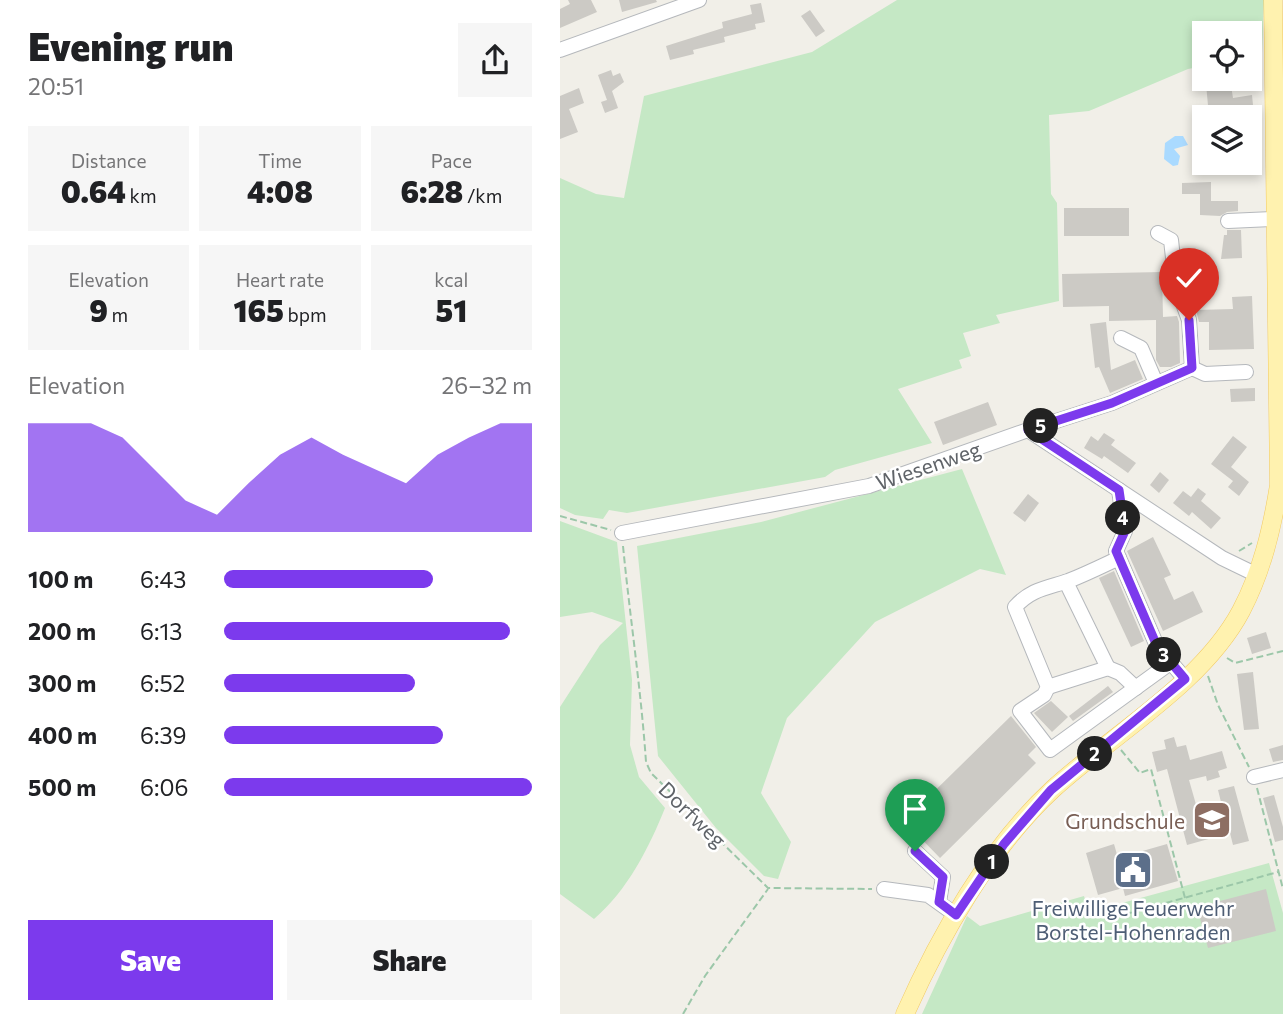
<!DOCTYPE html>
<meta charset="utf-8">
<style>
:root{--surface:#fff;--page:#f6f6f6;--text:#202124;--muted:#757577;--accent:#7c3aed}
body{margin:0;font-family:Commissioner,sans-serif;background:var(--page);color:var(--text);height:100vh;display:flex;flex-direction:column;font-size:26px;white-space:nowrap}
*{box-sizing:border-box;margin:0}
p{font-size:23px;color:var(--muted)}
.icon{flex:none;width:38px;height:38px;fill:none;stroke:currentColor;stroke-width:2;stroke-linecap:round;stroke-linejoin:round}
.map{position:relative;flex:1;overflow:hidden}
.details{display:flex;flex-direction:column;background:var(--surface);width:560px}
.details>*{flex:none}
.buttons{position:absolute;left:632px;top:21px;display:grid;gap:14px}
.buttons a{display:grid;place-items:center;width:70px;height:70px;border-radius:0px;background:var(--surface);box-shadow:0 4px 10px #0003;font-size:35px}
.pin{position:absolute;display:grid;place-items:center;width:60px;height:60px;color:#fff;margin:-72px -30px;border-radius:50% 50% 50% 0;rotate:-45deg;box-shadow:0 0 7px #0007}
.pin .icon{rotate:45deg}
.km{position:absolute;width:35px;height:35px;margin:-18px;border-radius:50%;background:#222;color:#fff;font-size:19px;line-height:35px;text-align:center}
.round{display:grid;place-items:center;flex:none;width:74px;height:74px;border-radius:0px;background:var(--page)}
.head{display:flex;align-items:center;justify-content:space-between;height:119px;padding:0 28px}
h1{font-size:38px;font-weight:800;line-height:52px}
.figures{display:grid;grid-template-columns:repeat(3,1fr);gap:10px;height:119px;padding:7px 28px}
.figures div{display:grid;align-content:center;border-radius:0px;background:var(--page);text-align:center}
.figures b{font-size:30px;font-weight:800}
.figures small{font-size:19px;font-weight:400}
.figures p{font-size:19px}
.chart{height:196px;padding:14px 28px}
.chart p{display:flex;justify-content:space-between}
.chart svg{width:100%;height:126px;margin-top:7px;fill:var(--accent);opacity:.7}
.cta{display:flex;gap:14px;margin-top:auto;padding:14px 28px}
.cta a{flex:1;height:80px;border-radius:0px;background:var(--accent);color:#fff;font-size:28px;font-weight:800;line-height:80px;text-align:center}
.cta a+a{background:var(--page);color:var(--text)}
ul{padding:0 28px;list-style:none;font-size:23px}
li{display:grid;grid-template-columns:112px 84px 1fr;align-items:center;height:52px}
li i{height:18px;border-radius:9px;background:var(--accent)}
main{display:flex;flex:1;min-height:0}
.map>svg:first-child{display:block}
</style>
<main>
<section class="details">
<div class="head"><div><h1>Evening run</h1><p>20:51</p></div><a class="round"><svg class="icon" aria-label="share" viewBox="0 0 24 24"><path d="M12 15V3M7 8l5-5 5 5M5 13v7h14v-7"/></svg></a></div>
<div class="figures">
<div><p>Distance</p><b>0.64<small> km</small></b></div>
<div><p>Time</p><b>4:08</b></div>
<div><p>Pace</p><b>6:28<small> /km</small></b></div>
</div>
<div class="figures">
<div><p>Elevation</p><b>9<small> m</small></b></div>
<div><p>Heart rate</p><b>165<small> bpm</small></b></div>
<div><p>kcal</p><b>51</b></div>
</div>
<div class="chart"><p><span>Elevation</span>26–32 m</p>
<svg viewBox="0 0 160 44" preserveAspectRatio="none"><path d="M0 44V6L10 6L20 6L30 11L40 22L50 33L60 38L70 27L80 17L90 11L100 17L110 22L120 27L130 17L140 11L150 6L160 6V44z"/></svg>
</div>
<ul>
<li><b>100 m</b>6:43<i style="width:68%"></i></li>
<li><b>200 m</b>6:13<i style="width:93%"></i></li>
<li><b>300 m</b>6:52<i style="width:62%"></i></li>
<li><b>400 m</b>6:39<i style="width:71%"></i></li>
<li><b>500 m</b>6:06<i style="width:100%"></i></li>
</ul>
<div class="cta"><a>Save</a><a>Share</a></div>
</section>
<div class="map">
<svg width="723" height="1014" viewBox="0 0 723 1014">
<rect width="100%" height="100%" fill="#f1efe8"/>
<!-- green -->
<g fill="#c5e8c5">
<polygon points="337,0 704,0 702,53 690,56 690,33 644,33 644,66 628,69 529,111 489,115 491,194 497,203 499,301 436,315 440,323 403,333 411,356 399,360 402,368 338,389 372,443 275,470 265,477 67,513 49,510 43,519 15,515 0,508 0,178 36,194 64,198 84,96 252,52"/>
<polygon points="402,469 446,575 420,569 315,622 227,718 201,793 231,842 218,879 204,876 156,828 98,756 77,546 201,522"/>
<path d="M0 521 57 542 72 680 70 745 79 777 105 808C89 848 67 891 34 919L0 894V707L40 645 63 623 32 612 0 617Z"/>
<polygon points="709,863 723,913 723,1014 362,1014 407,916 420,926 524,896 529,912"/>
</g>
<!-- water -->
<polygon fill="#aadaff" points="615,136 623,136 628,145 614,149 620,156 618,165 613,166 604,159 605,143"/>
<!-- building -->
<g fill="#cccac5">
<polygon points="8,0 31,0 37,12 0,28 0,9 10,4"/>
<polygon points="59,0 96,0 97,2 62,12"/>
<polygon points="201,3 205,22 195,24 196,29 164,37 165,42 133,50 134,54 110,60 106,46 163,28 162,22 192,14 190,5"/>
<polygon points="250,10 265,31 256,37 241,16"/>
<polygon points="51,70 53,76 60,73 64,82 52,91 58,108 45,113 41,102 47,100 38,75"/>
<polygon points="651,79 670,79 673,98 692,95 693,105 649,116 646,84 652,83"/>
<polygon points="19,88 24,103 9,109 18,132 0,139 0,96"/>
<polygon points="651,182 651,201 678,201 678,211 667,212 660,216 640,215 640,194 622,194 622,183"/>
<rect x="504" y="208" width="65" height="28"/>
<polygon points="667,230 681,230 682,258 661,259 664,235 667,235"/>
<polygon points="602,272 603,317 617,316 619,322 620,363 611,367 600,367 596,360 596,320 549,321 549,306 503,307 502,274"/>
<polygon points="692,296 694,349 649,350 649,322 639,322 636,310 673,309 672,297"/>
<polygon points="546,322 551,370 575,360 583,379 550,393 539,367 535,368 530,324"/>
<polygon points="695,388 695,401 671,402 670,389"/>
<polygon points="428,402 437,425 383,445 374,422"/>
<polygon points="544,433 555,440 551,445 576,463 568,473 544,456 542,459 524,448 531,436 538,441"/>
<polygon points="673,436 687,447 671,467 689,482 679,496 668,487 673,481 651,464"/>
<polygon points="600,472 609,480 599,493 590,485"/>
<polygon points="638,488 646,494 641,501 661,518 651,529 632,512 629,516 613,503 623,491 631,497"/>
<polygon points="468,494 479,503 465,522 453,513"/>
<polygon points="593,537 611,575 604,578 614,600 633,591 643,612 603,631 567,551"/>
<polygon points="554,571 584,641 571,647 539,578"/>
<polygon points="706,632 711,648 692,654 687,638"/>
<polygon points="693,672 699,729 684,730 677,674"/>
<polygon points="548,686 553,692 513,721 509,716"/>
<polygon points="491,701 508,717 492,732 474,713"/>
<polygon points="451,716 476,747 468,755 476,763 380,858 344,821"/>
<polygon points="614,737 617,747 626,745 630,760 662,751 667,768 658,771 660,777 647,781 646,776 629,780 637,808 661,802 658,790 674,786 689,841 673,845 670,833 627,845 607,769 597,772 592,752 606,749 604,740"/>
<polygon points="723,745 723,760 713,762 709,749"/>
<polygon points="714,795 723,827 723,840 715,842 703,798"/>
<polygon points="554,844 558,858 607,844 618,881 565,896 563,888 538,895 526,853"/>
<polygon points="706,889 716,931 648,948 637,907"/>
</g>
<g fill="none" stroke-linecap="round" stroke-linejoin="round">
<!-- minor casing -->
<g stroke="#b5b8bc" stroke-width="16">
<g id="minor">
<polyline points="0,50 139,0"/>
<polyline points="668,221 714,219"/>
<polyline points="561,338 581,348 596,383"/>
<polyline points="632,368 645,374 686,372"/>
<polyline points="468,430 552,403 632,368 629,320 616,284 611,240 598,233"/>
<polyline points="559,490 565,531 556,551 597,646 625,679"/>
<polyline points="62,533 309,486 468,430 662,558 697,575"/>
<path d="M559 558C542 566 526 574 508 581 487 588 471 589 455 607L488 687 484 695 460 711 490 750 610 663"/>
<polyline points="506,582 548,668"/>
<polyline points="488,687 548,668 560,673 576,688"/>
<polyline points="694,777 723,770"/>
<polyline points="355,851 383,877 379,902"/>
<polyline points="324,889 368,895 396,915"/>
</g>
</g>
<!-- major casing -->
<g stroke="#f2c960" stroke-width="19">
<path id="major" d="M345 1014C379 937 430 847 493 789 553 734 642 684 681 611 702 571 712 529 719 485L713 0"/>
</g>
<!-- path -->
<g stroke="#9cc7a9" stroke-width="2" stroke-dasharray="7 3.5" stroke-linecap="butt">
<polyline points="0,516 51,530"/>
<path d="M63 546C70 618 81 689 86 762L91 773 208 888 312 889"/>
<polyline points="679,551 692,543"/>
<polyline points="667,658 675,663 723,651"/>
<polyline points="648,676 658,705 689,767"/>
<polyline points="561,750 580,773 591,769 625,898"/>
<polyline points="697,788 723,889"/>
<polyline points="555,917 718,872"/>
<polyline points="123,1014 145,976 208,889"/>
</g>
<!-- minor -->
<use href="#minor" stroke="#fff" stroke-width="14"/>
<!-- major -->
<use href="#major" stroke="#fff2af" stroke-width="18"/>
</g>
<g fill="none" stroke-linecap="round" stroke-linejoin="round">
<!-- route casing -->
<g stroke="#fff" stroke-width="14">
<polyline id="route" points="355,851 383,877 379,902 396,915 444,844 491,790 625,679 597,646 556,551 565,531 559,490 468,430 552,403 632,368 629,320"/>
</g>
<!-- route -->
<use href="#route" stroke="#7c3aed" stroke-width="9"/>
</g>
<!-- icons -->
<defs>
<g id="school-square" transform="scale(2.0125)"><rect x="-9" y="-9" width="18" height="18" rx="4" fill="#8d6e63" stroke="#fff"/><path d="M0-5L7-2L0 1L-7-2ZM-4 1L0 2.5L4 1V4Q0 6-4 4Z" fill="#fff"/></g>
<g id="civic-square" transform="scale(2.0125)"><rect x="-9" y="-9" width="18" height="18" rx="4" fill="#5c6f8a" stroke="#fff"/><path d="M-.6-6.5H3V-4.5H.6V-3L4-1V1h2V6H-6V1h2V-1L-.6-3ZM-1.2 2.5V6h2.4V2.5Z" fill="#fff"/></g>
</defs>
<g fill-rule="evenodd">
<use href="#school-square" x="652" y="820"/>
<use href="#civic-square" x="573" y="870"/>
</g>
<g text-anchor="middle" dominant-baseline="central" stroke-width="5" stroke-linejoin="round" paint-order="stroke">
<!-- street labels -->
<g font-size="21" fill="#5f6368" stroke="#fff">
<text transform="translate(368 465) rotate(-19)">Wiesenweg</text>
<text transform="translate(133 814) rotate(44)">Dorfweg</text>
</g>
<!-- education labels -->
<g font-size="21" fill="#785e54" stroke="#fff" text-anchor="end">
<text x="625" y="820">Grundschule</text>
</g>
<!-- service labels -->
<g font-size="21" fill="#4e5e75" stroke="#fff">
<text x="573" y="907">Freiwillige Feuerwehr<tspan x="573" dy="24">Borstel-Hohenraden</tspan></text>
</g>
</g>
</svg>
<div class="buttons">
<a><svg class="icon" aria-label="locate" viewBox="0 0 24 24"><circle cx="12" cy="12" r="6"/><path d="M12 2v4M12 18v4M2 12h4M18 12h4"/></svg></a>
<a><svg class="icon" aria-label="layers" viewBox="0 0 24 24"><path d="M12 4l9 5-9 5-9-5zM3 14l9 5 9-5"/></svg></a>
</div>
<div class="pin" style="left:355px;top:851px;background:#1e9e55"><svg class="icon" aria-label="arrive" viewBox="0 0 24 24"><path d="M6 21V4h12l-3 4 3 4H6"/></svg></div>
<div class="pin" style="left:629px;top:320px;background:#d93025"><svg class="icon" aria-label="check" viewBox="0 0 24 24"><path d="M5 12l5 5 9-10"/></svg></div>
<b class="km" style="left:432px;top:862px">1</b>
<b class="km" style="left:535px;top:754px">2</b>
<b class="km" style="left:604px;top:655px">3</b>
<b class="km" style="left:563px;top:518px">4</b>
<b class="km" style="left:481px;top:426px">5</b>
</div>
</main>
